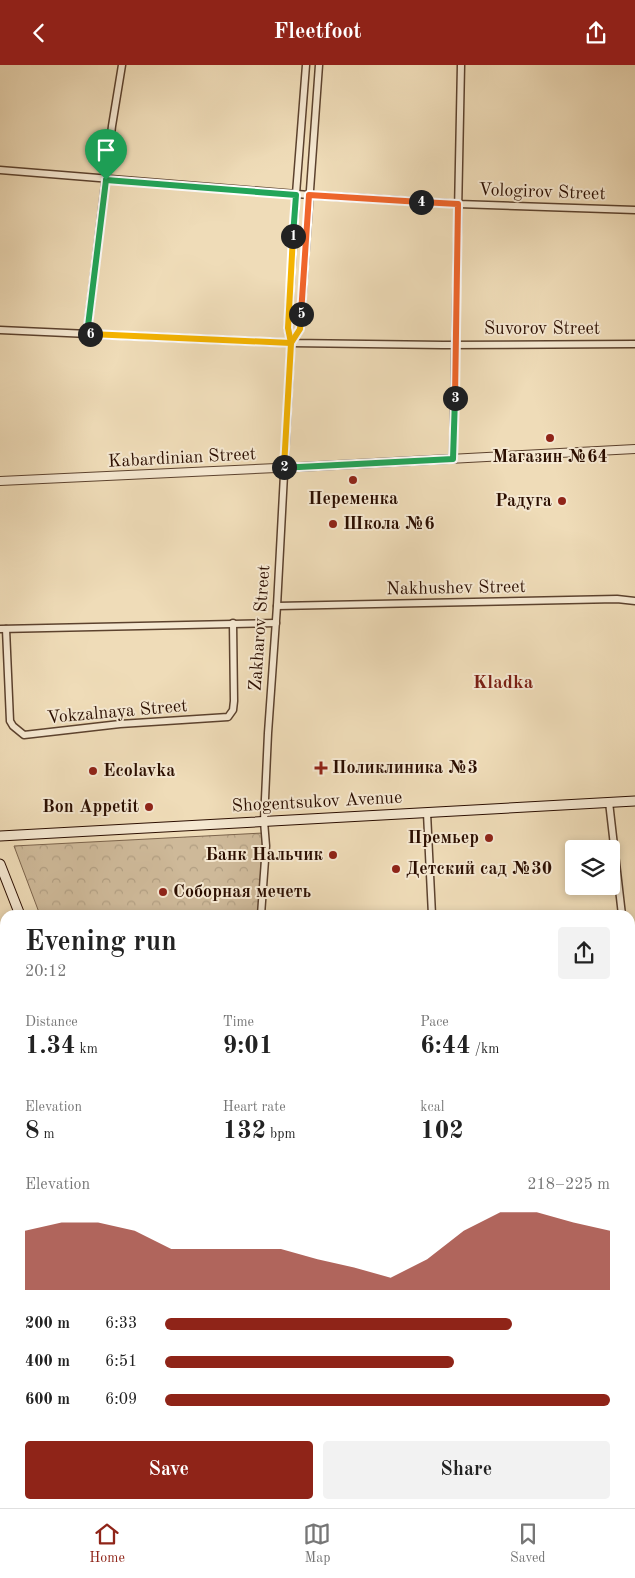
<!DOCTYPE html>
<meta charset="utf-8">
<style>
:root{--surface:#fff;--page:#f2f2f2;--text:#222;--muted:#767676;--line:#e0e0e0;--accent:#8f2418}
body{margin:0;font-family:"Old Standard TT",serif;background:var(--page);color:var(--text);height:100vh;display:flex;flex-direction:column;font-size:19px;white-space:nowrap}
*{box-sizing:border-box;margin:0}
p{font-size:16px;color:var(--muted)}
.icon{flex:none;width:28px;height:28px;fill:none;stroke:currentColor;stroke-width:2;stroke-linecap:round;stroke-linejoin:round}
.map{position:relative;flex:1;overflow:hidden}
.side{position:absolute;left:0px;top:845px;width:635px;height:599px;display:flex;flex-direction:column;background:var(--surface);border-radius:15px 15px 0 0;box-shadow:0 2px 8px #0003}
.side>*{flex:none}
.controls{position:absolute;left:565px;top:775px;display:grid;gap:10px}
.controls a{display:grid;place-items:center;width:55px;height:55px;border-radius:5px;background:var(--surface);box-shadow:0 2px 8px #0003;font-size:25px}
.pin{position:absolute;display:grid;place-items:center;width:42px;height:42px;color:#fff;margin:-51px -21px;border-radius:50% 50% 50% 0;rotate:-45deg;box-shadow:0 0 5px #0007}
.pin .icon{rotate:45deg}
.km{position:absolute;width:25px;height:25px;margin:-12px;border-radius:50%;background:#222;color:#fff;font-size:14px;line-height:25px;text-align:center}
.round{display:grid;place-items:center;flex:none;width:52px;height:52px;border-radius:5px;background:var(--page)}
.overview{display:flex;align-items:center;justify-content:space-between;height:85px;padding:0 25px}
h1{font-size:28px;font-weight:800;line-height:38px}
.stats{display:grid;grid-template-columns:repeat(3,1fr);gap:8px;height:85px;padding:5px 25px}
.stats div{display:grid;align-content:center}
.stats b{font-size:25px;font-weight:800}
.stats small{font-size:14px;font-weight:400}
.stats p{font-size:14px}
.chart{height:140px;padding:10px 25px}
.chart p{display:flex;justify-content:space-between}
.chart svg{width:100%;height:90px;margin-top:5px;fill:var(--accent);opacity:.7}
.cta{display:flex;gap:10px;margin-top:auto;padding:10px 25px}
.cta a{flex:1;height:58px;border-radius:5px;background:var(--accent);color:#fff;font-size:20px;font-weight:800;line-height:58px;text-align:center}
.cta a+a{background:var(--page);color:var(--text)}
ul{padding:0 25px;list-style:none;font-size:16px}
li{display:grid;grid-template-columns:80px 60px 1fr;align-items:center;height:38px}
li i{height:12px;border-radius:6px;background:var(--accent)}
header{display:flex;justify-content:space-between;align-items:center;height:65px;padding:0 25px;background:var(--accent);color:#fff;font-size:22px;font-weight:800}
.dock{display:flex;justify-content:space-around;align-items:center;height:70px;border-top:1px solid var(--line);background:var(--surface);font-size:14px;color:var(--muted)}
.dock a{display:grid;justify-items:center;gap:2px}
.dock .active{color:var(--accent)}
.map>svg:first-child{display:block}
</style>
<header><svg class="icon" aria-label="back" viewBox="0 0 24 24"><path d="M15 5l-7 7 7 7"/></svg>Fleetfoot<svg class="icon" aria-label="share" viewBox="0 0 24 24"><path d="M12 15V3M7 8l5-5 5 5M5 13v7h14v-7"/></svg></header>
<div class="map">
<svg width="635" height="1443" viewBox="0 0 635 1443">
<defs>
<pattern id="park-crowns" width="20" height="18" patternUnits="userSpaceOnUse" patternTransform="scale(1.25)"><rect width="20" height="18" fill="#ceb999"/><path d="M2 6a3 3 0 1 1 6 0M12 15a3 3 0 1 1 6 0" fill="none" stroke="#b19e82"/></pattern>
</defs>
<rect width="100%" height="100%" fill="#efdcb8"/>
<filter id="stains"><feTurbulence type="fractalNoise" baseFrequency=".004" numOctaves="4"/><feColorMatrix values="0 0 0 0 .2 0 0 0 0 .09 0 0 0 0 .02 0 0 0 .5 -.17"/></filter>
<radialGradient id="worn" r=".72"><stop offset=".6" stop-color="#630" stop-opacity="0"/><stop offset="1" stop-color="#630" stop-opacity=".3"/></radialGradient>
<!-- park -->
<polygon fill="url(#park-crowns)" stroke="#7c644c" points="263,768 258,850 40,850 14,781"/>
<g fill="none" stroke-linecap="round" stroke-linejoin="round">
<!-- minor casing -->
<g stroke="#5c422e" stroke-width="9">
<g id="minor">
<polyline points="0,105 309,130 458,139 635,145"/>
<polyline points="0,265 291,278 443,280 635,279"/>
<polyline points="87,269 112,61 122,0"/>
<polyline points="291,278 300,264 319,0"/>
<polyline points="453,394 461,0"/>
<polyline points="277,541 617,534 635,536"/>
<polyline points="0,564 276,558"/>
<polyline points="6,564 10,656 13,661 24,670 120,659 228,652 233,645 234,636 233,558"/>
<polyline points="609,737 622,850"/>
<polyline points="427,748 432,850"/>
<polyline points="261,850 266,781 264,756 268,668 277,541 291,278 288,263 296,129 306,0"/>
<polyline points="630,881 635,892"/>
<polyline points="630,1189 635,1189"/>
<polyline points="0,1381 0,1384"/>
<polyline points="469,1439 469,1443"/>
</g>
</g>
<!-- tertiary casing -->
<g stroke="#5c422e" stroke-width="10">
<polyline id="tertiary" points="0,416 299,402 635,384"/>
</g>
<!-- secondary casing -->
<g stroke="#2b0e00" stroke-width="11">
<g id="secondary">
<polyline points="0,771 635,736"/>
<polyline points="0,799 20,850"/>
<polyline points="630,1042 635,1041"/>
<polyline points="258,1439 259,1443"/>
</g>
</g>
<!-- minor -->
<use href="#minor" stroke="#f5e8d1" stroke-width="6"/>
<!-- tertiary -->
<use href="#tertiary" stroke="#f5e8d1" stroke-width="8"/>
<!-- secondary -->
<use href="#secondary" stroke="#f5e8d1" stroke-width="9"/>
<!-- rail -->
<g stroke="#2b0e00" stroke-width="2.5" stroke-dasharray="9 9" stroke-linecap="butt">
<polyline points="0,1170 5,1182"/>
<polyline points="60,1439 61,1443"/>
<polyline points="95,1439 96,1443"/>
<polyline points="108,1439 110,1443"/>
</g>
</g>
<g fill="none" stroke-linecap="round" stroke-linejoin="round">
<!-- split-1 casing -->
<g stroke="#fff" stroke-width="10">
<polyline id="split-1" points="106,115 296,130 293,171"/>
</g>
<!-- split-2 casing -->
<g stroke="#fff" stroke-width="10">
<polyline id="split-2" points="284,402 291,278 288,263 293,171"/>
</g>
<!-- split-3 casing -->
<g stroke="#fff" stroke-width="10">
<polyline id="split-3" points="284,402 299,402 453,394 455,333"/>
</g>
<!-- split-4 casing -->
<g stroke="#fff" stroke-width="10">
<polyline id="split-4" points="421,137 458,139 455,333"/>
</g>
<!-- split-5 casing -->
<g stroke="#fff" stroke-width="10">
<polyline id="split-5" points="301,249 309,130 421,137"/>
</g>
<!-- split-6 casing -->
<g stroke="#fff" stroke-width="10">
<polyline id="split-6" points="90,269 291,278 300,264 301,249"/>
</g>
<!-- split-7 casing -->
<g stroke="#fff" stroke-width="10">
<polyline id="split-7" points="90,269 87,269 106,115"/>
</g>
<!-- split-1 -->
<use href="#split-1" stroke="#22a559" stroke-width="6"/>
<!-- split-2 -->
<use href="#split-2" stroke="#f5b400" stroke-width="6"/>
<!-- split-3 -->
<use href="#split-3" stroke="#22a559" stroke-width="6"/>
<!-- split-4 -->
<use href="#split-4" stroke="#f0652b" stroke-width="6"/>
<!-- split-5 -->
<use href="#split-5" stroke="#f0652b" stroke-width="6"/>
<!-- split-6 -->
<use href="#split-6" stroke="#f5b400" stroke-width="6"/>
<!-- split-7 -->
<use href="#split-7" stroke="#22a559" stroke-width="6"/>
</g>
<!-- markers -->
<g fill="#8f2418" stroke="#f5e8d1" stroke-width="2">
<circle cx="550" cy="373" r="5"/>
<circle cx="353" cy="415" r="5"/>
<circle cx="562" cy="436" r="5"/>
<circle cx="333" cy="459" r="5"/>
<path d="M318.5 695.5h5v5h5v5h-5v5h-5v-5h-5v-5h5z"/>
<circle cx="93" cy="706" r="5"/>
<circle cx="149" cy="742" r="5"/>
<circle cx="489" cy="773" r="5"/>
<circle cx="333" cy="790" r="5"/>
<circle cx="396" cy="804" r="5"/>
<circle cx="163" cy="827" r="5"/>
</g>
<g text-anchor="middle" dominant-baseline="central" stroke-width="4" stroke-linejoin="round" paint-order="stroke">
<!-- street labels -->
<g font-size="18" fill="#2b0e00" stroke="#f5e8d1">
<text transform="translate(542 127) rotate(2)">Vologirov Street</text>
<text x="542" y="264">Suvorov Street</text>
<text transform="translate(182 393) rotate(-3)">Kabardinian Street</text>
<text transform="translate(456 523) rotate(-1)">Nakhushev Street</text>
<text transform="translate(260 563) rotate(-86)">Zakharov Street</text>
<text transform="translate(117 647) rotate(-5)">Vokzalnaya Street</text>
<text transform="translate(317 737) rotate(-3)">Shogentsukov Avenue</text>
</g>
<!-- poi labels -->
<g font-size="18" font-weight="bold" fill="#2b0e00" stroke="#f5e8d1" text-anchor="start">
<text x="550" y="392" text-anchor="middle">Магазин №64</text>
<text x="353" y="434" text-anchor="middle">Переменка</text>
<text x="552" y="436" text-anchor="end">Радуга</text>
<text x="343" y="459">Школа №6</text>
<text x="332" y="703">Поликлиника №3</text>
<text x="103" y="706">Ecolavka</text>
<text x="139" y="742" text-anchor="end">Bon Appetit</text>
<text x="479" y="773" text-anchor="end">Премьер</text>
<text x="323" y="790" text-anchor="end">Банк Нальчик</text>
<text x="406" y="804">Детский сад №30</text>
<text x="173" y="827">Соборная мечеть</text>
</g>
<!-- neighbourhood labels -->
<g font-size="19" font-weight="bold" fill="#7a1f14" stroke="#f5e8d1">
<text x="503" y="618">Kladka</text>
</g>
</g>
<rect width="100%" height="100%" filter="url(#stains)"/>
<rect width="100%" height="100%" fill="url(#worn)"/>
</svg>
<div class="controls">
<a><svg class="icon" aria-label="layers" viewBox="0 0 24 24"><path d="M12 4l9 5-9 5-9-5zM3 14l9 5 9-5"/></svg></a>
</div>
<div class="pin" style="left:106px;top:115px;background:#1e9e55"><svg class="icon" aria-label="arrive" viewBox="0 0 24 24"><path d="M6 21V4h12l-3 4 3 4H6"/></svg></div>
<b class="km" style="left:293px;top:171px">1</b>
<b class="km" style="left:284px;top:402px">2</b>
<b class="km" style="left:455px;top:333px">3</b>
<b class="km" style="left:421px;top:137px">4</b>
<b class="km" style="left:301px;top:249px">5</b>
<b class="km" style="left:90px;top:269px">6</b>
<section class="side">
<div class="overview"><div><h1>Evening run</h1><p>20:12</p></div><a class="round"><svg class="icon" aria-label="share" viewBox="0 0 24 24"><path d="M12 15V3M7 8l5-5 5 5M5 13v7h14v-7"/></svg></a></div>
<div class="stats">
<div><p>Distance</p><b>1.34<small> km</small></b></div>
<div><p>Time</p><b>9:01</b></div>
<div><p>Pace</p><b>6:44<small> /km</small></b></div>
</div>
<div class="stats">
<div><p>Elevation</p><b>8<small> m</small></b></div>
<div><p>Heart rate</p><b>132<small> bpm</small></b></div>
<div><p>kcal</p><b>102</b></div>
</div>
<div class="chart"><p><span>Elevation</span>218–225 m</p>
<svg viewBox="0 0 160 44" preserveAspectRatio="none"><path d="M0 44V15L10 11L20 11L30 15L40 24L50 24L60 24L70 24L80 29L90 33L100 38L110 29L120 15L130 6L140 6L150 11L160 15V44z"/></svg>
</div>
<ul>
<li><b>200 m</b>6:33<i style="width:78%"></i></li>
<li><b>400 m</b>6:51<i style="width:65%"></i></li>
<li><b>600 m</b>6:09<i style="width:100%"></i></li>
</ul>
<div class="cta"><a>Save</a><a>Share</a></div>
</section>
</div>
<nav class="dock">
<a class="active"><svg class="icon" aria-label="home" viewBox="0 0 24 24"><path d="M3 11l9-7 9 7M6 9v11h12V9"/></svg>Home</a>
<a><svg class="icon" aria-label="map" viewBox="0 0 24 24"><path d="M3 6l6-2 6 2 6-2v14l-6 2-6-2-6 2zM9 4v14M15 6v14"/></svg>Map</a>
<a><svg class="icon" aria-label="saved" viewBox="0 0 24 24"><path d="M7 4h10v16l-5-4-5 4z"/></svg>Saved</a>
</nav>
